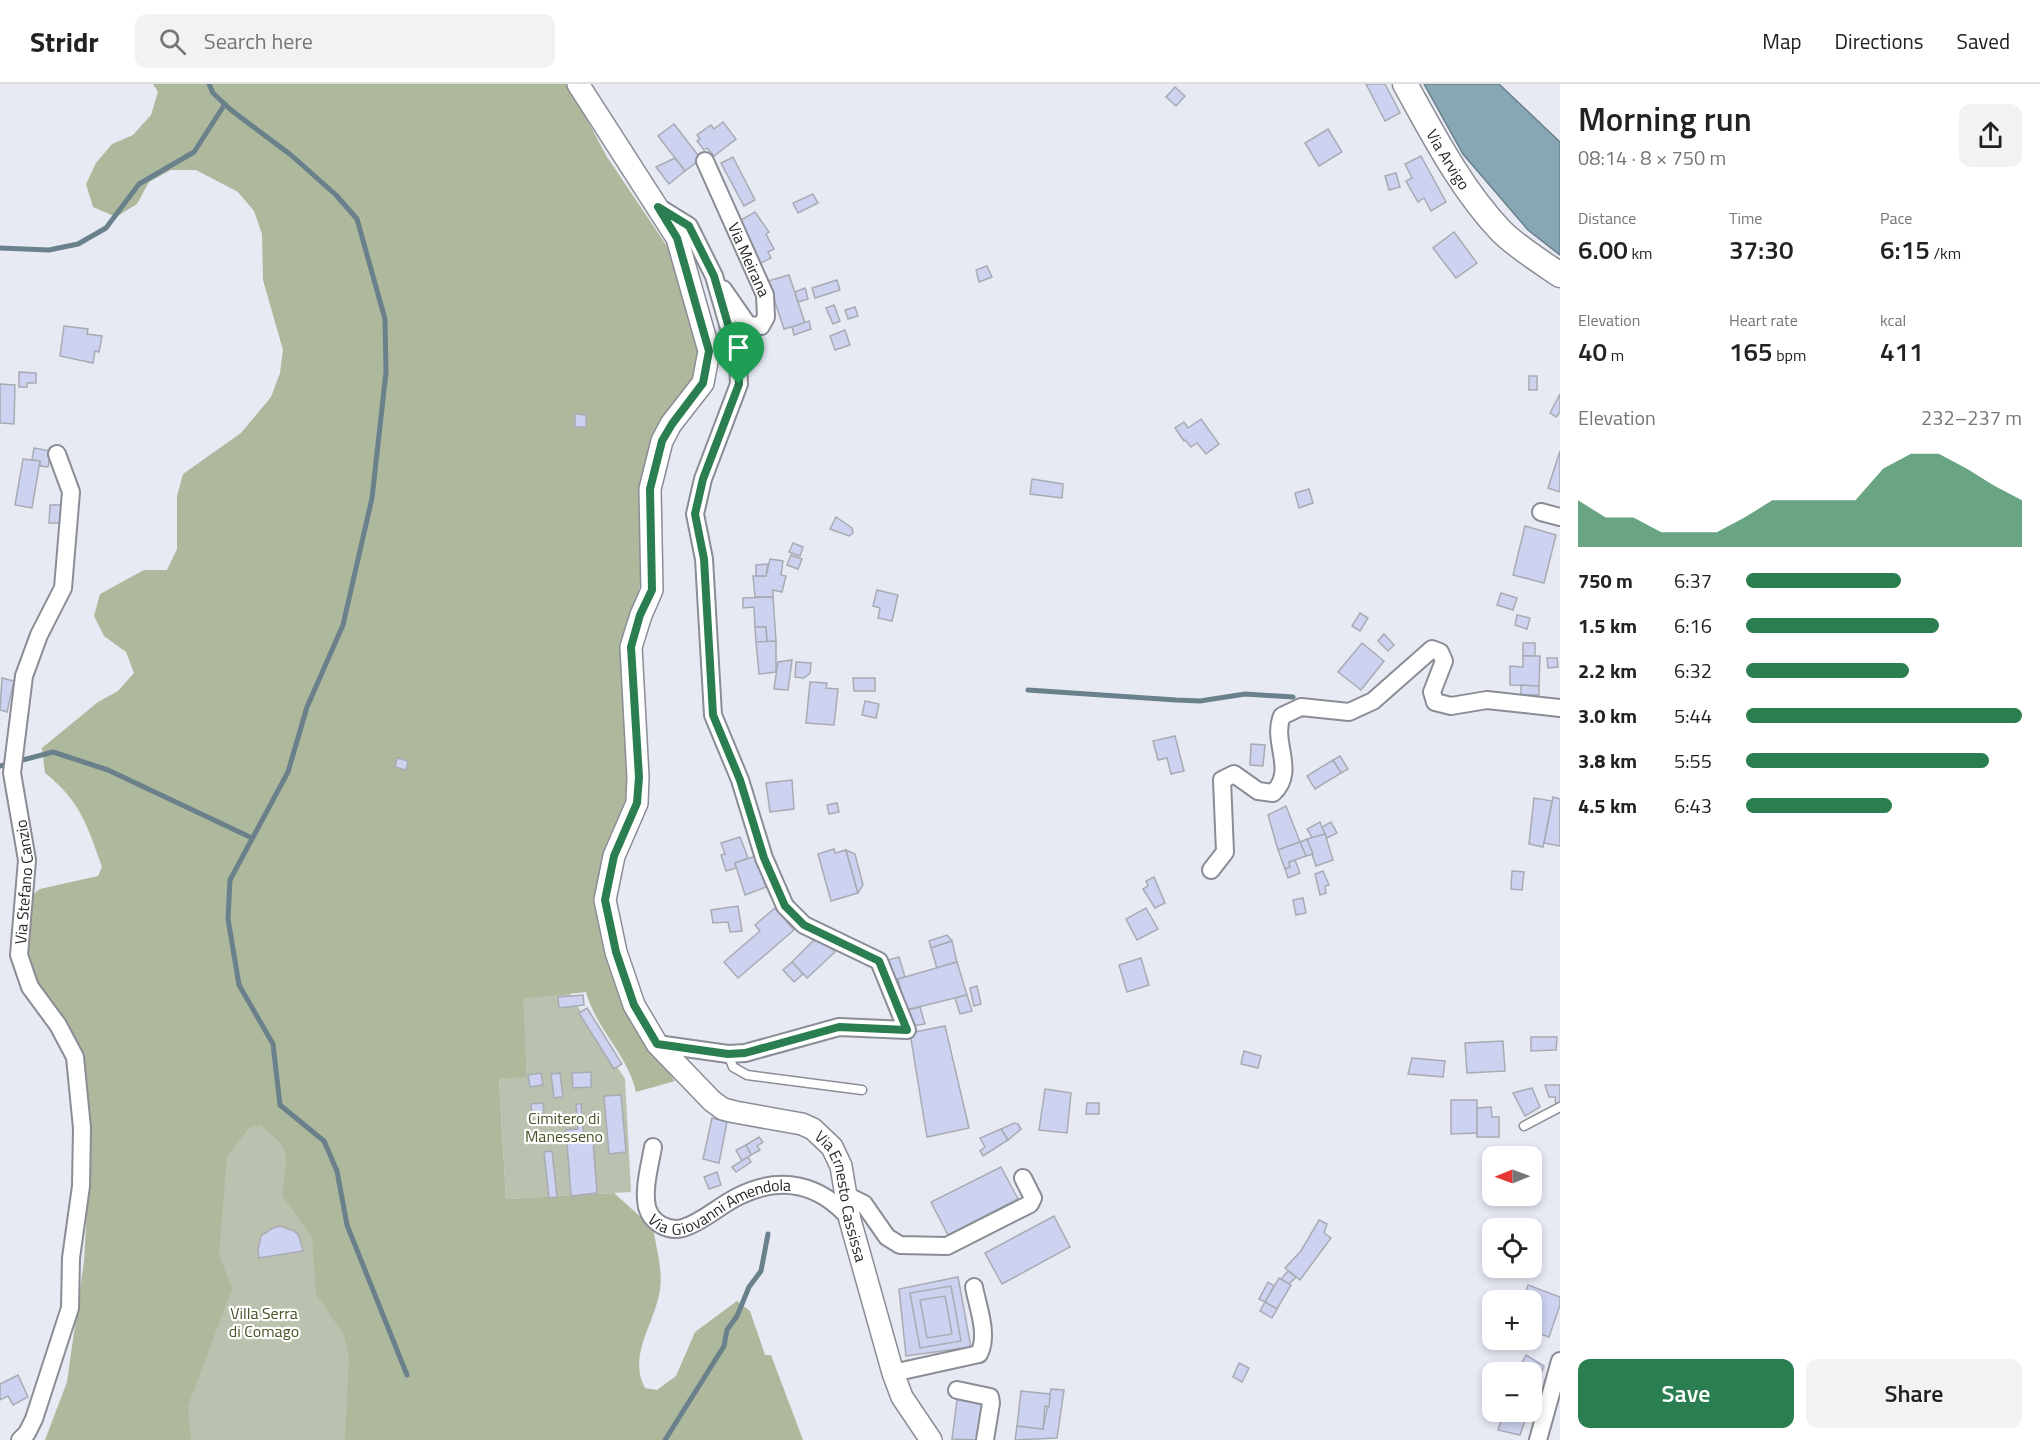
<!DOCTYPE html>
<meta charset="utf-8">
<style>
:root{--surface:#fff;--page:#f2f2f2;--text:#222;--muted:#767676;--line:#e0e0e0;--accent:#2b7e50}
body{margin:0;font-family:"Titillium Web",sans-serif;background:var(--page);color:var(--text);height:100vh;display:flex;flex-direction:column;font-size:22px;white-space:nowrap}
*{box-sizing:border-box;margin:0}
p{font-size:20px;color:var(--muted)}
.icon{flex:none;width:33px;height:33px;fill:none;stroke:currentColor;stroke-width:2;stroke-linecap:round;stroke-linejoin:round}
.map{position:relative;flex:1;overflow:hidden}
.sheet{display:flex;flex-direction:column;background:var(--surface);width:480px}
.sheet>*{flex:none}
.needle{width:39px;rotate:269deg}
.tools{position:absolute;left:1482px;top:1062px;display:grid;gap:12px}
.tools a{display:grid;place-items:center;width:60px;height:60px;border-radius:12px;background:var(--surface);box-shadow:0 3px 9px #0003;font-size:30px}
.pin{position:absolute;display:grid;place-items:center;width:51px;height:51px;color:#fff;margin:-62px -26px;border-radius:50% 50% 50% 0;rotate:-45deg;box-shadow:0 0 6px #0007}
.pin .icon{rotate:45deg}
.round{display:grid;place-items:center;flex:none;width:63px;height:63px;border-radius:12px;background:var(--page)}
.overview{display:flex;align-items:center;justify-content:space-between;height:102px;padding:0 18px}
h1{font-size:33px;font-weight:600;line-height:45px}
.stats{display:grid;grid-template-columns:repeat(3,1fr);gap:9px;height:102px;padding:6px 18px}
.stats div{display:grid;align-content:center}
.stats b{font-size:26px;font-weight:600}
.stats small{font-size:16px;font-weight:400}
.stats p{font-size:16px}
.chart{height:168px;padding:12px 18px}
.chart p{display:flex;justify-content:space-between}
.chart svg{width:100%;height:108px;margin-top:6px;fill:var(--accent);opacity:.7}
.button{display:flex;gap:12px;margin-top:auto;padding:12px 18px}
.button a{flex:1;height:69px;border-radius:12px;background:var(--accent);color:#fff;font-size:24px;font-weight:600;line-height:69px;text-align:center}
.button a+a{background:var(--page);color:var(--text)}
ul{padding:0 18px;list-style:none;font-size:20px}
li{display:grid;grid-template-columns:96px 72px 1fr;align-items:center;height:45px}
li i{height:15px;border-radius:8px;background:var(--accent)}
header{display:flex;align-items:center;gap:36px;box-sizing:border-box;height:84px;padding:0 30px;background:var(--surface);border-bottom:2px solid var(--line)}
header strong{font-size:28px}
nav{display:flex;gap:33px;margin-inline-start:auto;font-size:21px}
.search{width:420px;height:54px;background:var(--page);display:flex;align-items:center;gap:15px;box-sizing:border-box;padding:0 21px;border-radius:12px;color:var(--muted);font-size:22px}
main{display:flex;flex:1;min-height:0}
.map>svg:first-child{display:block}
</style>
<header>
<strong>Stridr</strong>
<div class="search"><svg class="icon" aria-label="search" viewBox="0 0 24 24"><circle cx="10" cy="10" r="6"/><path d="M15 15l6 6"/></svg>Search here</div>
<nav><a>Map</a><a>Directions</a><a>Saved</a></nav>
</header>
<main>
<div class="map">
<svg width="1560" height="1356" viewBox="0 0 1560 1356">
<rect width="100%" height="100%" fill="#e7eaf3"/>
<!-- green -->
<g fill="#bbc1af">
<polygon points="569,909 625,995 631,1108 506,1115 499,995 527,992 522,915"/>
<polygon points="255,1002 480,1356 78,1356"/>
</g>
<!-- forest -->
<path fill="#aeb89c" d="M153 0H568L607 73 675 174 700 261 699 287 679 315 631 544 640 697 600 797 644 957 675 997 636 1008C628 971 596 945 586 908L523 915 527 993 499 995 506 1115 614 1109 653 1144C656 1163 663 1186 660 1205 656 1238 627 1271 645 1304L657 1306 676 1292 695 1248 737 1217 750 1227 765 1271H771L803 1356H345L349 1274 344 1251 316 1210 312 1153 282 1112C286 1072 295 1067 260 1041L249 1044 227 1072 219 1170 232 1205 188 1322 191 1356H45L67 1298 84 1177 91 1055 83 969 28 882 24 834 31 812 40 805 98 792 102 783C87 741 81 718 45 689L42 664 98 618 118 607 134 589 126 568 104 552 94 532 100 510 144 486H167L177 465V412L183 390 241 349 271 313 280 289 283 266 263 196 262 150 254 127 238 108 196 86H171L149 98 137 120 116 133 93 123 86 100 96 79 112 60 133 51 151 31 158 8Z"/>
<!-- water -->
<polygon fill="#87a7b5" stroke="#6a818c" stroke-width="1.5" points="1424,0 1499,0 1560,58 1560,171 1528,146 1463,70"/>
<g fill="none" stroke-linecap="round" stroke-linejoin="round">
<!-- stream -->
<g stroke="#6a818c" stroke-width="5">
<polyline points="209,0 213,9 231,26 291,71 336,111 357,135 385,235 386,288 372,414 343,541 307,623 288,688 230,796 228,835 239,901 273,960 280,1021 324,1057 337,1087 347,1141 407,1291"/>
<polyline points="0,164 49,166 78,160 106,144 139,100 194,68 225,20"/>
<polyline points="1028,606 1176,616 1200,617 1245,610 1293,613"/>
<polyline points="0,682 53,668 108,686 252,754"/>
<polyline points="665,1356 724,1262 727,1246 737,1232 749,1203 761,1187 768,1150"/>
</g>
</g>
<!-- building -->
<g fill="#ccd2ef" stroke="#a9abb4" stroke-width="1.5">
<polygon points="1366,0 1385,0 1400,29 1385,37"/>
<polygon points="1175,3 1185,12 1176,22 1166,13"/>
<polygon points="723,38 736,55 714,72 707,64 704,66 697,57 700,55 697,51 711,41 714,45"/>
<polygon points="674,40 701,75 685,87 658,52"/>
<polygon points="1328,45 1342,68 1319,82 1305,59"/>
<polygon points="1421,72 1446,118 1431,127 1424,114 1418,118 1406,97 1412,94 1405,80"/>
<polygon points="733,73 755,116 744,122 721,79"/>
<polygon points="675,74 685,87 669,100 656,83"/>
<polygon points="1396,89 1400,103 1389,106 1385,92"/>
<polygon points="813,110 818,119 798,129 793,119"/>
<polygon points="755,128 769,148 766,150 774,165 768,168 771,174 759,180 739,137"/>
<polygon points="1454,148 1477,179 1456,194 1433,164"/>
<polygon points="987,182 992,193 979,198 976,186"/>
<polygon points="789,191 805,239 784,245 768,197"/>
<polygon points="837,196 840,206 815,214 812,204"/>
<polygon points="805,204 808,215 798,218 795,208"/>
<polygon points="834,221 840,237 833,240 826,224"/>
<polygon points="855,223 858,232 848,235 845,226"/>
<polygon points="809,237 811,245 794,251 792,243"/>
<polygon points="64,242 88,245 87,250 102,252 99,268 95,267 93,279 60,272"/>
<polygon points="845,246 850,261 835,266 830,252"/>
<polygon points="19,288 36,289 36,299 27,299 27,303 19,303"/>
<rect x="1529" y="292" width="8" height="14"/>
<polygon points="0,300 15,301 14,340 0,339"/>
<polygon points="1560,310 1560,328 1556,333 1550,329"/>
<polygon points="575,330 586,331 586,343 575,343"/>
<polygon points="1201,335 1219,360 1206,370 1197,359 1191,363 1185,356 1184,357 1175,344 1184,338 1188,344"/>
<polygon points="34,364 51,367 48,383 40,382 40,377 32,376"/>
<polygon points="1560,367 1560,408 1548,404"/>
<polygon points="23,375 40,377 32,424 15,421"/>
<polygon points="1032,395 1063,400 1062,414 1030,410"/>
<polygon points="1309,405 1313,419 1299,424 1295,409"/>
<polygon points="50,421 62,421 61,439 49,439"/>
<polygon points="836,433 852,444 853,449 849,452 830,445"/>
<polygon points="1525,442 1556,451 1544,499 1513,491"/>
<polygon points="793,459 803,463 800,472 789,468"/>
<polygon points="791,471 802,475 798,485 787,481"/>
<polygon points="770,475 783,477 781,491 786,492 782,508 773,506 773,513 755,513 753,492 766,492"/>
<polygon points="768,480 766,492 756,492 756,481"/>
<polygon points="877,506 898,511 892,537 878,534 880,524 873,522"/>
<polygon points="1501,509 1517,514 1513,526 1497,521"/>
<polygon points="773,513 776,557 767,558 766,543 755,543 754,523 743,524 743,514"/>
<polygon points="1360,529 1368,534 1360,547 1352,542"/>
<polygon points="1517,531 1530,534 1527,545 1515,541"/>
<polygon points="755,543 766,543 767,558 756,558"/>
<polygon points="1384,550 1394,561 1388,567 1378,557"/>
<polygon points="776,557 776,588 759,590 756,558"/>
<polygon points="1362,559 1384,577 1361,606 1338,588"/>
<rect x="1523" y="559" width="12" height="13"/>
<polygon points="1523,572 1540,572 1539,602 1510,601 1510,582 1523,583"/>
<polygon points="1547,574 1557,574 1558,583 1548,584"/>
<polygon points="792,576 788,606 774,605 778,578"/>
<polygon points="796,578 811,579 810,589 804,594 795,593"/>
<polygon points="2,594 14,597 7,628 0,626"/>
<polygon points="853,594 875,594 875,607 854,607"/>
<polygon points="810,598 827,599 826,604 838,605 834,641 806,639"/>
<polygon points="1521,601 1539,602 1539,611 1521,611"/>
<polygon points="865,617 879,620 876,634 862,631"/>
<polygon points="1175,652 1184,687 1171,690 1167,674 1158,676 1153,657"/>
<polygon points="1251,660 1265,661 1263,682 1250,681"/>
<polygon points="1340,672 1348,685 1341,689 1333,676"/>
<polygon points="397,674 408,677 406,686 395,683"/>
<polygon points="1333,676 1341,689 1315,705 1307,692"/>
<polygon points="792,696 794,725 770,728 766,699"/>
<polygon points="1553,713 1560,715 1560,762 1544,759"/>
<polygon points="1534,714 1552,717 1543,763 1529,760"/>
<polygon points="837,719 839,728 829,730 827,721"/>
<polygon points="1286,722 1300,758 1278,766 1268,731"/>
<polygon points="1320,738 1325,750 1313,755 1307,745"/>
<polygon points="1331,738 1337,749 1327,754 1322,743"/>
<polygon points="1325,750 1333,776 1316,782 1307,755"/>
<polygon points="740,753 748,774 735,779 736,784 726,787 721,771 725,770 721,759"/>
<polygon points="1307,755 1313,770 1306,772 1300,758"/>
<polygon points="1300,758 1306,772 1289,778 1290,783 1285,785 1278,766"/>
<polygon points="834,765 835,769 846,766 858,809 831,817 818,770"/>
<polygon points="846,766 855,770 863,801 858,809"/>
<polygon points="756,772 766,803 745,811 735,779"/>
<polygon points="1295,776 1300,789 1288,794 1285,785 1290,783 1289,778"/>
<polygon points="1323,787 1329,801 1325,802 1326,809 1320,811 1315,790"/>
<polygon points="1512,787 1524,788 1522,806 1511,805"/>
<polygon points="1154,793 1165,819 1155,824 1143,805 1148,802 1146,797"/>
<polygon points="1303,814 1306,829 1296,831 1293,816"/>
<polygon points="738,822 742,847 730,848 728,838 713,839 711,826"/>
<polygon points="775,824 794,846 738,894 724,878 760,847 755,841"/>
<polygon points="1146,824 1158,845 1137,856 1126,835"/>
<polygon points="819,851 835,868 807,894 792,878"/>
<polygon points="947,851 952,857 931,864 929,857"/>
<polygon points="952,857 957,878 937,884 931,864"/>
<polygon points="899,873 905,893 890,897 885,877"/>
<polygon points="1141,874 1149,901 1127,908 1119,881"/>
<polygon points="792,878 803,890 794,898 783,886"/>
<polygon points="957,878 967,911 906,926 898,895"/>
<polygon points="977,902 981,920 974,922 970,904"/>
<polygon points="583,911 584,921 559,924 558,913"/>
<polygon points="967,911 972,927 960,930 955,914"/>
<polygon points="920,923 925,940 913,942 908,926"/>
<polygon points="587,924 622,980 614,985 579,929"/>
<polygon points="945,942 969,1044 927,1053 910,949"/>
<polygon points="1531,953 1557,953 1556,966 1531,967"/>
<polygon points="1503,957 1505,987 1467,989 1465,959"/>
<polygon points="1244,967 1261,972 1258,984 1241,980"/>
<polygon points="1412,974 1445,977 1443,993 1408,990"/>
<polygon points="591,988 591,1003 573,1004 572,989"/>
<polygon points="541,989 543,1001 530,1003 528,991"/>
<polygon points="560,989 563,1013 554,1014 551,990"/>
<polygon points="1545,1001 1560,1001 1560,1020 1556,1021 1555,1013 1549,1013"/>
<polygon points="1532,1004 1540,1023 1525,1032 1513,1009"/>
<polygon points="1045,1005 1071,1009 1067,1049 1039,1046"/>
<polygon points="621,1011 626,1068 609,1070 604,1012"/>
<polygon points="1451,1016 1477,1016 1477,1049 1451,1050"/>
<polygon points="543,1019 544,1029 532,1030 531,1020"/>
<polygon points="1087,1019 1099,1019 1099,1030 1086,1030"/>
<polygon points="576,1020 581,1020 584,1057 593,1057 597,1109 571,1112 566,1046 578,1045"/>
<polygon points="1491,1023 1492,1033 1499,1033 1499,1053 1477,1053 1477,1024"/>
<polygon points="712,1034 727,1038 719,1079 703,1075"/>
<polygon points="1014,1039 1018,1040 1021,1045 1008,1056 1001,1045"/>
<polygon points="1001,1045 1008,1056 983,1072 980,1067 985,1063 980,1054"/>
<polygon points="759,1053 763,1058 757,1062 760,1066 751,1071 746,1061"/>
<polygon points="746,1061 751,1071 742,1077 736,1066"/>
<polygon points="552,1067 557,1113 549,1114 544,1068"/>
<polygon points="748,1073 751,1078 736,1088 732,1083"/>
<polygon points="1001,1083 1018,1115 948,1151 931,1118"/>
<polygon points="717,1088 721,1101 709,1105 704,1093"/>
<polygon points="1054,1132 1070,1163 1002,1200 985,1169"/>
<polygon points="1319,1136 1327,1140 1324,1149 1331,1154 1300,1196 1285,1184 1301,1167"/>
<polygon points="280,1142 294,1147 299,1152 303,1167 259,1174 258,1166 261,1152 273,1144"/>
<polygon points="1288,1187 1296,1193 1289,1200 1281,1195"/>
<polygon points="958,1193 971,1263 906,1272 899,1205"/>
<polygon points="1279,1194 1291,1201 1277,1225 1265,1218"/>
<polygon points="1268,1198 1274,1202 1265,1218 1259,1215"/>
<polygon points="1528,1201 1560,1213 1560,1221 1549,1253 1532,1247 1532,1216 1523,1216"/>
<polygon points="951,1202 961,1257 920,1264 910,1209"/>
<polygon points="945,1212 952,1250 927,1254 920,1216"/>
<polygon points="1265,1218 1277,1225 1272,1234 1260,1227"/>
<polygon points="1526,1271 1544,1282 1539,1295 1520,1282"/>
<polygon points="1239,1279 1249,1284 1242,1298 1233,1293"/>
<polygon points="18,1291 28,1313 13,1321 8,1312 0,1316 0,1300"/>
<polygon points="1051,1305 1064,1306 1057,1354 1015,1356 1017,1342 1043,1345"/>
<polygon points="1021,1307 1050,1310 1049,1323 1045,1322 1043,1345 1017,1342"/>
<polygon points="957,1316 986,1319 979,1356 952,1355"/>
<polygon points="1504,1328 1528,1328 1520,1351 1498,1346"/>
</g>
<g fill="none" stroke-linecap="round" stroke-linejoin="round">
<!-- service casing -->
<g stroke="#8b8d96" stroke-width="11">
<g id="service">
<polyline points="728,970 733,983 747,991 862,1006"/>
<polyline points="1524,1042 1560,1023"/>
</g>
</g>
<!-- minor casing -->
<g stroke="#8b8d96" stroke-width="20">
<g id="minor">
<path id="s1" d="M705 77 765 211 766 233 761 242 748 241 723 205"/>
<polyline points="1541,428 1560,433"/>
<path d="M1211 786 1225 768 1222 696 1234 690 1258 707 1273 709C1297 687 1271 658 1282 632L1301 623 1349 628 1373 617 1432 565 1440 568 1444 577 1432 608 1435 618 1451 622 1487 616 1560 624"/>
<polyline points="657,960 728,970 745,969 839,943 907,946 879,877 804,841 785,822 764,774 740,696 713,631 704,475 695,430 703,395 739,300 738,275 714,192 689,142 660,124"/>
<path id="s2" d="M653 1063C650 1081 643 1105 647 1123 651 1138 667 1148 683 1144 703 1138 720 1121 739 1112 781 1091 820 1100 850 1135"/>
<polyline points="846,1111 864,1120 887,1153 900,1161 947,1162 1030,1120 1033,1114 1023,1094"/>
<path d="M893 1289 979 1270C989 1251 978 1224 974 1203"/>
<polyline points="957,1306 990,1313 991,1319 985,1356"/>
<path id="s3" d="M20 1356 27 1349 34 1335 70 1224 71 1174 81 1102 82 1044 75 973 58 941 30 903 19 871 27 776 12 689 24 592 39 551 63 504 71 408 57 370"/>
<polyline points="1538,1356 1560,1277"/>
</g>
</g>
<!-- tertiary casing -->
<g stroke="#8b8d96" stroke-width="24">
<g id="tertiary">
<path id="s4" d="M578 0 677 154 709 267 703 299 671 340 662 357 650 405 652 506 641 531 631 563 638 693 637 719 614 772 605 816 616 868 634 921 657 960 712 1017 723 1025 735 1028 802 1040 813 1045 832 1063 841 1082 850 1136 893 1289 902 1313 931 1356"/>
</g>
</g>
<!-- secondary casing -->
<g stroke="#8b8d96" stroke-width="27">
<g id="secondary">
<path id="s5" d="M1405 0C1433 50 1461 105 1501 147 1518 164 1540 177 1560 191"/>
</g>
</g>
<!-- service -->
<use href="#service" stroke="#fff" stroke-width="8"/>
<!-- minor -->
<use href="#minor" stroke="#fff" stroke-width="16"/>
<!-- tertiary -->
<use href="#tertiary" stroke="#fff" stroke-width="21"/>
<!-- secondary -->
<use href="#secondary" stroke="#fff" stroke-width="24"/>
</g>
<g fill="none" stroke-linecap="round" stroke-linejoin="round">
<!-- route casing -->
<g stroke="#fff" stroke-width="12">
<polygon id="route" points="658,123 689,142 714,192 738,275 739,300 703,395 695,430 704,475 713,631 740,696 764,774 785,822 804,841 879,877 907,946 839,943 745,969 728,970 657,960 634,921 616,868 605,816 614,772 637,719 639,693 631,563 640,531 652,506 650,405 662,357 672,340 703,299 709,267 677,154"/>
</g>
<!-- route -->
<use href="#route" stroke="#2b7e50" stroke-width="8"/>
</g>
<g text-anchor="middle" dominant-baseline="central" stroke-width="4.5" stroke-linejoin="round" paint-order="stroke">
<!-- street labels -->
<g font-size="16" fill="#27282b" stroke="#fff">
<text stroke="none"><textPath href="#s5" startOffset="87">Via Arvigo</textPath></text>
<text stroke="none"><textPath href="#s1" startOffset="108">Via Meirana</textPath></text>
<text stroke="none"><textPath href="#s3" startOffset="585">Via Stefano Canzio</textPath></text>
<text stroke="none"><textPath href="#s2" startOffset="148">Via Giovanni Amendola</textPath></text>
<text stroke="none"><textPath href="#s4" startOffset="1290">Via Ernesto Cassissa</textPath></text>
</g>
<!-- park labels -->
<g font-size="16" fill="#475426" stroke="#fff">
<text x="564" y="1034">Cimitero di<tspan x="564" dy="18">Manesseno</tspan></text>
<text x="264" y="1229">Villa Serra<tspan x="264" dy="18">di Comago</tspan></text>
</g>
</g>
</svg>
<div class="tools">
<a><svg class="needle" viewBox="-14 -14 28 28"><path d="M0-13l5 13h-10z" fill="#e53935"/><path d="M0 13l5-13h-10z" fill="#767676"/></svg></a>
<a><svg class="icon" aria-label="locate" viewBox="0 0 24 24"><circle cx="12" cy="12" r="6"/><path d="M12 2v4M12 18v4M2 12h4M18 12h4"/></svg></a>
<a>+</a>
<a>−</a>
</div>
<div class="pin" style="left:739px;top:300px;background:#1e9e55"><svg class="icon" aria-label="arrive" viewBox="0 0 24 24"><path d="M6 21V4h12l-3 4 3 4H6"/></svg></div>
</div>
<section class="sheet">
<div class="overview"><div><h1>Morning run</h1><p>08:14 · 8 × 750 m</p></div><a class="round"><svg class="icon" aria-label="share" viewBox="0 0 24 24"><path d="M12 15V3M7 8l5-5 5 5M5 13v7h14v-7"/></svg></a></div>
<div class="stats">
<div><p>Distance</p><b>6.00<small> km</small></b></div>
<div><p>Time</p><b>37:30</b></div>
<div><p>Pace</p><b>6:15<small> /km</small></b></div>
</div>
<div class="stats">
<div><p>Elevation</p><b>40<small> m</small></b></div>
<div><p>Heart rate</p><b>165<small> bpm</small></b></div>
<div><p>kcal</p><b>411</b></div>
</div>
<div class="chart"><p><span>Elevation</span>232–237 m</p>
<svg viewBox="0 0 160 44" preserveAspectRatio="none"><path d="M0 44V25L10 32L20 32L30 38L40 38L50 38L60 32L70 25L80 25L90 25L100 25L110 12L120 6L130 6L140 12L150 19L160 25V44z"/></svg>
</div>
<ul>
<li><b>750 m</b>6:37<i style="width:56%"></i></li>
<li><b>1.5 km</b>6:16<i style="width:70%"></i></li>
<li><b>2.2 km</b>6:32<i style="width:59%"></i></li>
<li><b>3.0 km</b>5:44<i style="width:100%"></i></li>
<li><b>3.8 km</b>5:55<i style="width:88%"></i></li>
<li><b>4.5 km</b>6:43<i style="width:53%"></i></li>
</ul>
<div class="button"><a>Save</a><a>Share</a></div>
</section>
</main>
